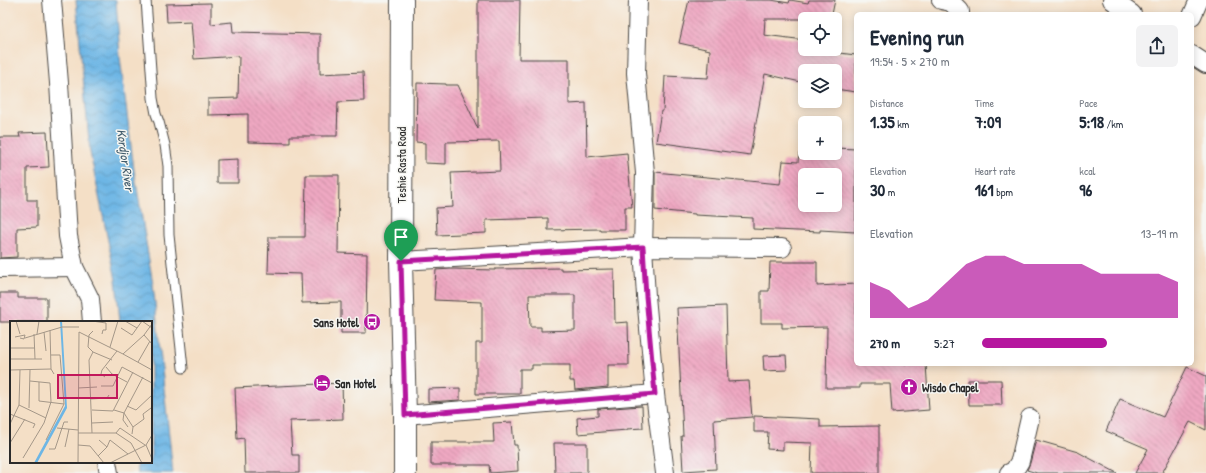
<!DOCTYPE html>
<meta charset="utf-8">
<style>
:root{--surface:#fff;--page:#f2f2f3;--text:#1f2937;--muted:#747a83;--accent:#b5179e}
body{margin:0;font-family:"Patrick Hand",sans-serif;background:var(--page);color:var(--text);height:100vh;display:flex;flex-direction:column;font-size:15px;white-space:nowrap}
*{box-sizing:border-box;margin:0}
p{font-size:13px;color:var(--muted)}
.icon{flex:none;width:22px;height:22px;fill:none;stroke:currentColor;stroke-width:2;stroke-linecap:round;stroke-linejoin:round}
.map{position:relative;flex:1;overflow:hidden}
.details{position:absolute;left:854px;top:12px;width:340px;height:354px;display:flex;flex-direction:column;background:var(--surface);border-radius:6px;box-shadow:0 2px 10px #0003}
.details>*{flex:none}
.buttons{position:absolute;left:798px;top:12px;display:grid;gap:8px}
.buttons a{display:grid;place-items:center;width:44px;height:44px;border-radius:6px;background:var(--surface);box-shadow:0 2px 10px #0003;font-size:20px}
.pin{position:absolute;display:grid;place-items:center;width:34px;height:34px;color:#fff;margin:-41px -17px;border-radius:50% 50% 50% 0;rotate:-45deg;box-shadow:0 0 4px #0007}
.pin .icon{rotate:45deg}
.round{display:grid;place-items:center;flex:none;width:42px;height:42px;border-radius:6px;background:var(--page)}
.overview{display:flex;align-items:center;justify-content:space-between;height:68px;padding:0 16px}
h1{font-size:22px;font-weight:800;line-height:30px}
.stats{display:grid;grid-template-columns:repeat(3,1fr);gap:6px;height:68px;padding:4px 16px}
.stats div{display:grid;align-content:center}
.stats b{font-size:17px;font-weight:800}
.stats small{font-size:11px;font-weight:400}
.stats p{font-size:11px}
.chart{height:112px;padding:8px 16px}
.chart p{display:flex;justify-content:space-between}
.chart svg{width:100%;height:72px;margin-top:4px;fill:var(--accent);opacity:.7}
ul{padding:0 16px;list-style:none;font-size:13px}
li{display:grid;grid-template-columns:64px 48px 1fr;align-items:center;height:30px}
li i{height:10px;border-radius:5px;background:var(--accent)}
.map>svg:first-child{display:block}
</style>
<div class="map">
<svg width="1206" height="473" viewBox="0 0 1206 473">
<defs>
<pattern id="water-waves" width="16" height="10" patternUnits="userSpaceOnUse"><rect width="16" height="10" fill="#6db6e5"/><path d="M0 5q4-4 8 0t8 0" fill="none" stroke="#5a94ba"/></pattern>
<pattern id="building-back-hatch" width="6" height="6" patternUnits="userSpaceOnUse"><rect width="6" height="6" fill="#efa8c2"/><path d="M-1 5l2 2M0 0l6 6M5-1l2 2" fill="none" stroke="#c2899e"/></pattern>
</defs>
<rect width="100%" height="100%" fill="#f6f6f2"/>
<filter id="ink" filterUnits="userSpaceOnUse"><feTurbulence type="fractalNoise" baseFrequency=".025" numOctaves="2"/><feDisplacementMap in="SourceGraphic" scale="8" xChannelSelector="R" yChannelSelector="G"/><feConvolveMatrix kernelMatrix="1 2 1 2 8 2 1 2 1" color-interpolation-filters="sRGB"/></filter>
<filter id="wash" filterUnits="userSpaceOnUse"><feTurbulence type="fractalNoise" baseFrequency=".012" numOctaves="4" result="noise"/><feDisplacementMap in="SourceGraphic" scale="16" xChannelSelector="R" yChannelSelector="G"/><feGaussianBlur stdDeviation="0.9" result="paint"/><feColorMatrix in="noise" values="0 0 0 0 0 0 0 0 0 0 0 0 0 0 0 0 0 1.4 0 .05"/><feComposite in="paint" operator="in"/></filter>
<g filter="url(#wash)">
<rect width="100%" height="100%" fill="#f4dfc6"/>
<!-- water -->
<polygon fill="url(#water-waves)" stroke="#4c7088" points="76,0 116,0 120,57 134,170 153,284 173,473 137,473 136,462 151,462 151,322 120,322 116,280 90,152"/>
<g id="blocks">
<!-- building -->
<g fill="url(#building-back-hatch)" fill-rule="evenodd">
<polygon points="478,0 520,0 519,59 569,59 569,104 586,103 587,157 627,153 632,207 625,207 625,230 600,230 600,229 548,230 548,218 486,220 486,233 437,235 436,208 453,207 451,173 500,171 499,141 446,142 446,164 425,163 425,143 416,142 417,83 446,84 446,85 458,85 478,129"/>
<polygon points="689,0 771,0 789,3 790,0 808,3 809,0 835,0 831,19 765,19 764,35 805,40 805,49 856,55 856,92 835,89 835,71 805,71 805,83 765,74 750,155 656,142 661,111 663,111 665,76 708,78 710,50 679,43"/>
<polygon points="211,3 211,24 232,22 233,32 320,34 320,74 363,72 364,101 338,102 337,136 290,136 290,143 248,142 248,114 208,115 208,99 238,98 239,56 194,59 191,21 167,22 166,4"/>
<polygon points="47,132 49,167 27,168 27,200 37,200 37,227 17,228 17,257 0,258 0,137 20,137 19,133"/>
<path d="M835 148 856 149V204L855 232 820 230V232L753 229V218L695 215V214L655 210V172L780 184 783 161 798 162 799 153H835ZM805 175H835V205H805Z"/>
<polygon points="238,159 238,183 217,183 217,160"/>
<polygon points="306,175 339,175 338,253 367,254 366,333 341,333 341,302 302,303 301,274 268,273 269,237 305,237"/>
<polygon points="770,262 817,262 817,286 856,284 856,364 926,364 929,410 892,413 890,384 860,384 860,388 826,388 827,327 782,328 782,323 761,323 761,291 769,291"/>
<path d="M561 268V270L614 269 615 323 628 322 629 365H608V387L575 390 574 381H570V365H532V369H520V394H476V343H482V302L434 300 436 270 451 269 495 270V269ZM529 295H575V330L541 331V327H530Z"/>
<polygon points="0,293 18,293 18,298 47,298 47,322 0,322"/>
<polygon points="726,306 728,382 749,381 752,417 714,420 716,469 683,471 681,436 683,436 677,308"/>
<polygon points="786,355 787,370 764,371 763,356"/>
<polygon points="1187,367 1206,376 1206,430 1190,422 1162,473 1135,473 1148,449 1106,431 1120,399 1163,417"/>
<polygon points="968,380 1001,380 1002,405 969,405"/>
<polygon points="342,383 343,419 290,421 292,455 299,455 299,473 245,473 244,438 237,439 235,388"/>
<polygon points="460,388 460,400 428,402 428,389"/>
<polygon points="642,406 643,428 627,429 627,430 578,434 577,418 598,416 598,409"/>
<polygon points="754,416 820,419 820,427 879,426 879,473 811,473 812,443 783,442 783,450 767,449 768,432 754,432"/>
<polygon points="512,422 514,445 517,445 518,471 490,473 489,465 431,465 431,442 494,442 493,423"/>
<polygon points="1036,440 1078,452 1117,473 1037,473 1027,470 1030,463"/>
<polygon points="554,443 587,443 587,473 555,473"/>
</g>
</g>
</g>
<g filter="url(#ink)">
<use href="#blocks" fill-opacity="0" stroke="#494642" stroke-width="1"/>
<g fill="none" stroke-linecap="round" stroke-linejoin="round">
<!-- lane casing -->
<g stroke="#494642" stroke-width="11">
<polyline id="lane" points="146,0 153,98 156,114 159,122 165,145 168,166 169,235 183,368"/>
</g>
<!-- street casing -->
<g stroke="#494642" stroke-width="20">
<g id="street">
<polyline points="52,0 59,83 68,236 74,267 90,299 92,322"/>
<polyline points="638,0 636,73 645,173 643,247 646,296 655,394 665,473"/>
<polyline points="941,0 951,2 960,11 960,14"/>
<polyline points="1112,0 1132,14"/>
<polyline points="1192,16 1199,0"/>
<polyline points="1192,55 1206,64"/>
<polyline points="401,261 643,247 782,248"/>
<polyline points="0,268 74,267"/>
<polyline points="405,415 655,394"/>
<polyline points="107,462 109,473"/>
<polyline points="1009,473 1014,471 1020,461 1030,418"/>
</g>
</g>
<!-- secondary casing -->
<g stroke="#494642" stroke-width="24">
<polyline id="secondary" points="402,0 401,261 405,415 405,473"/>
</g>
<!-- lane -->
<use href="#lane" stroke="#fff" stroke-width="9"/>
<!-- street -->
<use href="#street" stroke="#fff" stroke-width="18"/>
<!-- secondary -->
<use href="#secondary" stroke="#fff" stroke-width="22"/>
</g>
</g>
<g fill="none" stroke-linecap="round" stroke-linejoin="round" filter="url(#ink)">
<!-- route casing -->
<g stroke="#fff" stroke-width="8">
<polygon id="route" points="643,247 646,296 655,394 405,415 401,261"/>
</g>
<!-- route -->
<use href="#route" stroke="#b5179e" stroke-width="5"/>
</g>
<!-- icons -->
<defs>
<g id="bus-disc" transform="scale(0.9)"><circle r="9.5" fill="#b5179e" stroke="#f6f6f2"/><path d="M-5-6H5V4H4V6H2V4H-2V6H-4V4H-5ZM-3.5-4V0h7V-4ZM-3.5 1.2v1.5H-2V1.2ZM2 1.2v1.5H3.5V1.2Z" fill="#fff"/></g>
<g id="hotel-disc" transform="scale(0.9)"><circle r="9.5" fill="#b5179e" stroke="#f6f6f2"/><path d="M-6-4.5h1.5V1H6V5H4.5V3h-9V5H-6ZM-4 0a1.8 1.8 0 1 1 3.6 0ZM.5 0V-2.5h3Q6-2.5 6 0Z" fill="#fff"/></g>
<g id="church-disc" transform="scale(0.9)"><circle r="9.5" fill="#b5179e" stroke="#f6f6f2"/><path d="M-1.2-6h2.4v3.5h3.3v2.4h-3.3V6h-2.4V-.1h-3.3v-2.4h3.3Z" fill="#fff"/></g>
</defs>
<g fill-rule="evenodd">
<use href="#bus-disc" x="372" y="322"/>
<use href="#hotel-disc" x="322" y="383"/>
<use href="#church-disc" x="909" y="387"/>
</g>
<g text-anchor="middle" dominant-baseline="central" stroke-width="3" stroke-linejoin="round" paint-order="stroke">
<!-- street labels -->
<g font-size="12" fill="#2b2b2b" stroke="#f6f6f2">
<text transform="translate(401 165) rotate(-90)">Teshie Rasta Road</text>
</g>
<!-- poi labels -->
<g font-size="12" font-weight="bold" fill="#2b2b2b" stroke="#f6f6f2" text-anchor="start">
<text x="359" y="322" text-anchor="end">Sans Hotel</text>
<text x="335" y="383">San Hotel</text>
<text x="922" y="387">Wisdo Chapel</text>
</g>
<!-- water labels -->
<g font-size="13" font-style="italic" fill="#425c6c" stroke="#f6f6f2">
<text transform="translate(126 160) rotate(82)">Kordjor River</text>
</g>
</g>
<!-- overview -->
<g transform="translate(10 321)">
<rect width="142" height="142" fill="#f4dfc6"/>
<path d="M50 0H52L57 87 27 142H24L55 85Z" fill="#6db6e5"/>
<path fill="none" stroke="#a49788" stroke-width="1" d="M6 0 10 13M82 0 96 2V9H93L92 13M115 0 127 7M132 0 142 7M111 7 122 14 132 0M40 9 41 48 44 53M34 11 36 30M24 13 25 38M27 13 29 0M134 14 142 23M5 16 15 14 14 18 10 17M15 17 52 6H69M100 26 108 0M0 27H25M83 31 78 26 79 14 83 10M113 33 142 49M0 38H32M128 41 140 20M96 46 102 53 117 61M0 49 41 48M95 56 91 53 92 49 107 30M29 61V80L54 83M91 65H103L112 46 142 62M68 67 87 66M81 78 97 77 99 74M9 84 36 97M117 85 126 89 142 74M19 87 20 49M82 89 103 90 123 51M104 89 114 92 123 106M0 93 25 103 23 107M82 102 103 101M0 103 9 84 10 49M118 106 113 99 114 92 133 56M47 107 68 109M68 112H106L110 107 135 124M82 112 79 39 83 31 102 39M106 112 121 122 132 142M122 113 123 106 134 98 133 93 141 87M36 119 54 83 50 34H41M89 119 97 126 100 119 118 133M0 122 15 98M68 124 80 125 94 142M136 124 142 138M55 126 59 108M39 128H45L54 101H58M88 135 97 126M13 137 34 102 41 81 40 62 20 60M68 142 69 11 113 33 134 14 142 3M100 142 136 124 142 114"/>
<path fill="#c2185b" fill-opacity="0.15" stroke="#c2185b" stroke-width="2" d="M48 54H107V77H48Z"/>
<rect width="142" height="142" fill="none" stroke="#2b2b2b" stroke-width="2"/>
</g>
</svg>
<div class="buttons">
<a><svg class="icon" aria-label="locate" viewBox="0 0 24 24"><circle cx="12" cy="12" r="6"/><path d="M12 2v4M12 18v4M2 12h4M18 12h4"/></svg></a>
<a><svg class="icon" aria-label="layers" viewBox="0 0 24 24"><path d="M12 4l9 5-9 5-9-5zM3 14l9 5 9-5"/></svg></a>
<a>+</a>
<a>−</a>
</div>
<div class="pin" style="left:401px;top:261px;background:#1e9e55"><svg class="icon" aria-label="arrive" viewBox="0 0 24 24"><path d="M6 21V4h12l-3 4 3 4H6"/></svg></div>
<section class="details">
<div class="overview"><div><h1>Evening run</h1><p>19:54 · 5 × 270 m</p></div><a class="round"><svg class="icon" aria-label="share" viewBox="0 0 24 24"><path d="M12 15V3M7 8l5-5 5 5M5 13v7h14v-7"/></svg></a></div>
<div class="stats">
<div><p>Distance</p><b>1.35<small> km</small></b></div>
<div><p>Time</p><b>7:09</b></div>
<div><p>Pace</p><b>5:18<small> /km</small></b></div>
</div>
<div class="stats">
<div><p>Elevation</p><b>30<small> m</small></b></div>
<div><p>Heart rate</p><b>161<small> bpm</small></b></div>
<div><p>kcal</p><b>96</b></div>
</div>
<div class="chart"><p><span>Elevation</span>13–19 m</p>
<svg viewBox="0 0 160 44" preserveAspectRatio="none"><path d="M0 44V22L10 27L20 38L30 33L40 22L50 11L60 6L70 6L80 11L90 11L100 11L110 11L120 17L130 17L140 17L150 17L160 22V44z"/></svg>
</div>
<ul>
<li><b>270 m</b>5:27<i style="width:64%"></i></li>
</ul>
</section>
</div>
